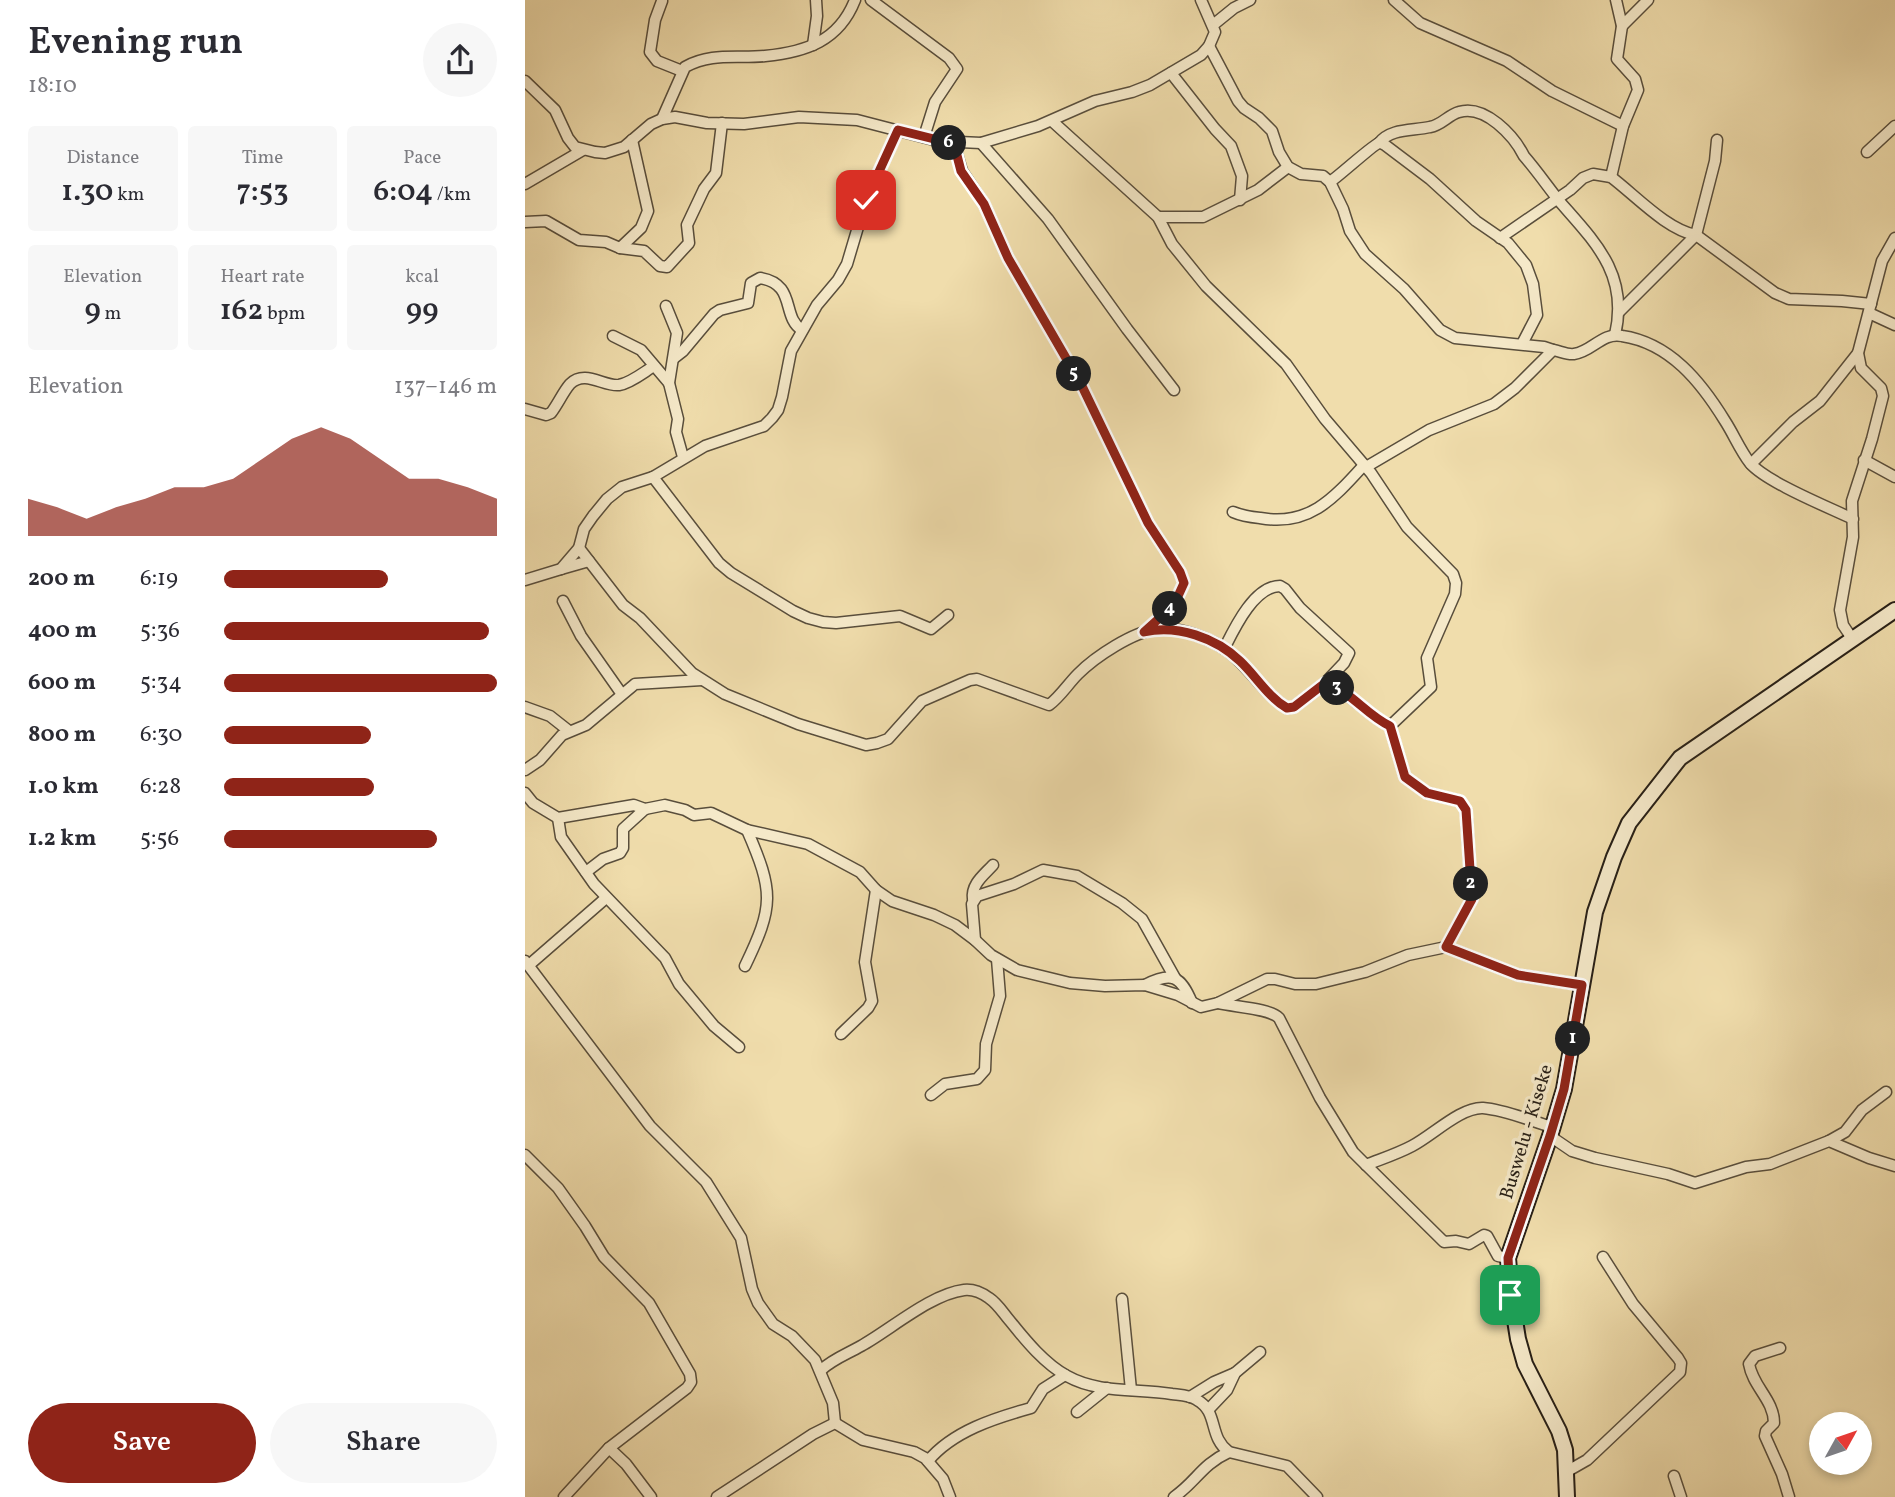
<!DOCTYPE html>
<meta charset="utf-8">
<style>
:root{--surface:#fff;--page:#f7f7f7;--text:#2b2b33;--muted:#7c7c81;--accent:#8f2418}
body{margin:0;font-family:Vollkorn,serif;background:var(--page);color:var(--text);height:100vh;display:flex;flex-direction:column;font-size:26px;white-space:nowrap}
*{box-sizing:border-box;margin:0}
p{font-size:23px;color:var(--muted)}
.icon{flex:none;width:38px;height:38px;fill:none;stroke:currentColor;stroke-width:2;stroke-linecap:round;stroke-linejoin:round}
.map{position:relative;flex:1;overflow:hidden}
.sheet{display:flex;flex-direction:column;background:var(--surface);width:525px}
.sheet>*{flex:none}
.needle{width:46px;rotate:50deg}
.controls{position:absolute;left:1284px;top:1412px;display:grid;gap:14px}
.controls a{display:grid;place-items:center;width:63px;height:63px;border-radius:50%;background:var(--surface);box-shadow:0 4px 10px #0003;font-size:35px}
.pin{position:absolute;display:grid;place-items:center;width:60px;height:60px;color:#fff;margin:-30px;border-radius:14px;box-shadow:0 4px 10px #0006}
.km{position:absolute;width:35px;height:35px;margin:-18px;border-radius:50%;background:#222;color:#fff;font-size:19px;line-height:35px;text-align:center}
.round{display:grid;place-items:center;flex:none;width:74px;height:74px;border-radius:37px;background:var(--page)}
.headline{display:flex;align-items:center;justify-content:space-between;height:119px;padding:0 28px}
h1{font-size:38px;font-weight:600;line-height:52px}
.stats{display:grid;grid-template-columns:repeat(3,1fr);gap:10px;height:119px;padding:7px 28px}
.stats div{display:grid;align-content:center;border-radius:7px;background:var(--page);text-align:center}
.stats b{font-size:30px;font-weight:600}
.stats small{font-size:19px;font-weight:400}
.stats p{font-size:19px}
.chart{height:196px;padding:14px 28px}
.chart p{display:flex;justify-content:space-between}
.chart svg{width:100%;height:126px;margin-top:7px;fill:var(--accent);opacity:.7}
.cta{display:flex;gap:14px;margin-top:auto;padding:14px 28px}
.cta a{flex:1;height:80px;border-radius:42px;background:var(--accent);color:#fff;font-size:28px;font-weight:600;line-height:80px;text-align:center}
.cta a+a{background:var(--page);color:var(--text)}
ul{padding:0 28px;list-style:none;font-size:23px}
li{display:grid;grid-template-columns:112px 84px 1fr;align-items:center;height:52px}
li i{height:18px;border-radius:9px;background:var(--accent)}
main{display:flex;flex:1;min-height:0}
.map>svg:first-child{display:block}
</style>
<main>
<section class="sheet">
<div class="headline"><div><h1>Evening run</h1><p>18:10</p></div><a class="round"><svg class="icon" aria-label="share" viewBox="0 0 24 24"><path d="M12 15V3M7 8l5-5 5 5M5 13v7h14v-7"/></svg></a></div>
<div class="stats">
<div><p>Distance</p><b>1.30<small> km</small></b></div>
<div><p>Time</p><b>7:53</b></div>
<div><p>Pace</p><b>6:04<small> /km</small></b></div>
</div>
<div class="stats">
<div><p>Elevation</p><b>9<small> m</small></b></div>
<div><p>Heart rate</p><b>162<small> bpm</small></b></div>
<div><p>kcal</p><b>99</b></div>
</div>
<div class="chart"><p><span>Elevation</span>137–146 m</p>
<svg viewBox="0 0 160 44" preserveAspectRatio="none"><path d="M0 44V31L10 34L20 38L30 34L40 31L50 27L60 27L70 24L80 17L90 10L100 6L110 10L120 17L130 24L140 24L150 27L160 31V44z"/></svg>
</div>
<ul>
<li><b>200 m</b>6:19<i style="width:60%"></i></li>
<li><b>400 m</b>5:36<i style="width:97%"></i></li>
<li><b>600 m</b>5:34<i style="width:100%"></i></li>
<li><b>800 m</b>6:30<i style="width:54%"></i></li>
<li><b>1.0 km</b>6:28<i style="width:55%"></i></li>
<li><b>1.2 km</b>5:56<i style="width:78%"></i></li>
</ul>
<div class="cta"><a>Save</a><a>Share</a></div>
</section>
<div class="map">
<svg width="1370" height="1497" viewBox="0 0 1370 1497">
<rect width="100%" height="100%" fill="#f0ddac"/>
<filter id="stains"><feTurbulence type="fractalNoise" baseFrequency=".00286" numOctaves="4"/><feColorMatrix values="0 0 0 0 .2 0 0 0 0 .09 0 0 0 0 .02 0 0 0 .5 -.17"/></filter>
<radialGradient id="worn" r=".72"><stop offset=".6" stop-color="#630" stop-opacity="0"/><stop offset="1" stop-color="#630" stop-opacity=".3"/></radialGradient>
<g fill="none" stroke-linecap="round" stroke-linejoin="round">
<!-- street casing -->
<g stroke="#594e3c" stroke-width="13">
<g id="street">
<polyline points="346,0 424,58 432,69 410,102 399,137"/>
<polyline points="869,0 895,23 982,61 1027,91 1098,126"/>
<polyline points="137,1 130,20 125,52 132,61 157,71"/>
<polyline points="688,25 709,8 725,0"/>
<polyline points="1097,26 1123,0"/>
<polyline points="288,45 292,16 291,0"/>
<polyline points="684,46 713,101 719,108 734,118 747,131 754,152 763,167 776,174 798,176 805,182 818,209 825,231 840,254 879,289 915,330 930,338 1019,347 1028,350"/>
<polyline points="646,73 690,129 706,146 717,176 715,200"/>
<polyline points="0,81 30,110 43,138 50,147 70,152 80,153 99,147 126,124 137,119 150,117 182,123 219,124 274,117 332,120 413,141 456,143 513,126 570,101 607,92 625,85 676,55 684,46 690,32 676,0"/>
<path d="M137 119 160 67C187 52 212 59 240 56 281 52 314 41 330 0"/>
<polyline points="527,121 633,217 647,244 681,286 761,364 800,419 846,473 882,527 928,574 931,583 930,594 902,658 906,687 865,726 880,777 902,793 935,801 941,810 947,899 921,947"/>
<polyline points="456,143 523,219 602,329 649,390"/>
<path d="M854 143C866 128 887 131 905 127 917 125 923 115 934 112 960 104 989 136 999 156 1012 171 1023 187 1035 202 1071 243 1104 275 1090 335"/>
<polyline points="429,144 437,171 459,204 483,258 556,384 623,523 655,572 659,583 649,605 621,630"/>
<polyline points="1342,152 1370,126"/>
<polyline points="1086,177 1098,126 1113,90 1110,79 1092,59 1097,26 1091,0"/>
<path d="M805 182C814 176 849 144 854 143 856 143 858 144 860 145L905 179 951 221 983 243 1001 265 1008 284 1012 315 997 344"/>
<polyline points="0,184 58,150"/>
<polyline points="633,217 678,217 733,190 763,167"/>
<polyline points="0,222 21,221 54,240 81,242 95,248 119,251 135,266 142,267 164,243 162,225 179,189 191,173 197,123"/>
<path d="M975 238 1045 190 1058 178 1068 174 1086 177C1110 195 1142 230 1171 235L1250 293 1264 299 1317 301 1346 304"/>
<polyline points="95,248 116,228 123,211 107,140"/>
<polyline points="141,306 152,333 144,383 153,419 151,432 158,457"/>
<polyline points="1094,312 1171,235 1190,161 1192,140"/>
<polyline points="1344,313 1370,325"/>
<polyline points="88,336 116,350 144,383"/>
<path d="M149 358 158 351 189 314 195 310 223 303 226 283 235 278C272 284 256 317 277 330"/>
<path d="M0 409 21 415 26 413C33 404 38 392 45 384 60 369 79 387 94 385 106 383 119 372 129 366"/>
<polyline points="1339,460 1370,477"/>
<polyline points="1226,464 1268,422 1295,401 1333,353"/>
<path d="M841 467 904 430 969 404 990 388 1028 350C1035 351 1042 355 1049 354 1067 352 1077 332 1097 336 1145 343 1176 382 1200 421 1209 435 1215 450 1225 463 1241 482 1303 507 1328 519"/>
<polyline points="128,477 194,563 206,573 268,611 283,618 298,622 311,623 375,616 406,629 423,615"/>
<path d="M708 512C717 516 725 517 735 518 784 527 809 498 839 465"/>
<path d="M54 548 98 605 115 618 167 673 200 694 273 724 341 745 352 743 363 739 397 701 445 680 452 679 524 705C535 697 543 684 553 674 571 656 608 632 632 629 654 626 687 639 704 652 725 668 739 694 762 708L769 707 800 683C824 690 841 715 865 726"/>
<polyline points="36,569 64,561"/>
<polyline points="0,580 36,569 54,548 59,529 68,516 82,499 97,487 128,477 180,446 239,426 247,418 253,410 257,397 266,351 292,305 313,280 322,264 341,200 373,130"/>
<polyline points="38,601 56,636 96,693"/>
<polyline points="1328,640 1318,625 1315,610 1328,537 1327,501 1347,439 1358,396 1356,388 1336,368 1333,353 1357,261 1370,238"/>
<path d="M699 649C709 629 729 586 755 586L760 589 775 608 824 653 819 663 800 683"/>
<polyline points="0,707 25,716 44,731"/>
<polyline points="0,770 15,760 37,735 61,725 110,684 177,680"/>
<polyline points="0,793 8,803 33,818 109,805 120,809 140,805 160,810 169,815 186,813 222,830 283,844 335,872 351,890 367,901 409,915 430,925 450,940 466,955 492,970 545,983 580,986 620,985 653,995 676,1007 693,1003 742,979 750,979 770,984 791,984 840,972 883,955 921,947 993,975 1057,985"/>
<polyline points="33,818 36,837 69,884 140,958 154,984 189,1026 214,1047"/>
<polyline points="61,872 78,859 95,853 98,848 98,829 120,809"/>
<path d="M448 899C446 884 459 875 468 865"/>
<polyline points="450,940 447,904 452,896 489,884 518,870 552,876 597,903 617,919 650,978"/>
<polyline points="0,961 125,1126 181,1182 216,1238 227,1289 233,1303 248,1324 267,1336 290,1360 308,1403 310,1423"/>
<polyline points="4,965 81,898"/>
<path d="M220 966C249 906 249 892 222 830"/>
<path d="M620 985C647 971 656 976 667 1003"/>
<path d="M693 1003C709 1007 744 1008 754 1018L795 1098 828 1152 837 1161 919 1242 931 1241 944 1244 959 1235 962 1236 973 1256 983 1258"/>
<polyline points="316,1034 343,1008 347,1001 340,962 351,890"/>
<polyline points="406,1095 420,1084 452,1079 460,1070 461,1044 475,996 472,959"/>
<polyline points="1025,1136 1047,1151 1070,1158 1143,1174 1170,1183 1221,1167 1245,1164 1304,1141 1344,1158 1370,1166"/>
<polyline points="1304,1141 1320,1132 1337,1110 1361,1092"/>
<polyline points="0,1155 33,1188 60,1226 79,1257 124,1303 165,1374 166,1382 162,1388 84,1448 39,1497"/>
<path d="M841 1165C856 1159 872 1154 887 1146 908 1135 936 1107 958 1108 981 1110 1006 1121 1027 1127"/>
<polyline points="597,1299 606,1390"/>
<path d="M1255 1348 1230 1356 1224 1364C1228 1387 1249 1400 1249 1423L1241 1431 1240 1436 1257 1474 1264 1497"/>
<path d="M296 1370C308 1359 322 1354 336 1346 365 1330 406 1294 439 1290 448 1289 457 1293 464 1298 473 1304 478 1313 485 1321 501 1341 520 1364 542 1376 574 1394 613 1388 647 1394 655 1395 665 1395 672 1400 694 1412 683 1437 704 1452L762 1466 792 1497"/>
<polyline points="665,1397 689,1382 710,1373"/>
<polyline points="684,1409 702,1390 710,1373 735,1352"/>
<polyline points="552,1412 582,1388"/>
<polyline points="84,1448 101,1464 126,1497"/>
<path d="M403 1461C428 1431 470 1418 506 1408L518 1389 540 1375"/>
<polyline points="1041,1472 1062,1460 1155,1372 1156,1363 1153,1358 1108,1304 1078,1257"/>
<polyline points="1149,1476 1156,1497"/>
<polyline points="192,1497 288,1434 310,1423 338,1440 389,1452 400,1458 418,1479 425,1497"/>
<path d="M649 1497C672 1481 676 1465 704 1452"/>
</g>
</g>
<!-- secondary casing -->
<g stroke="#271f16" stroke-width="18">
<polyline id="secondary" points="1042,1497 1040,1450 1034,1431 1000,1364 993,1339 986,1295 983,1258 1025,1136 1039,1089 1070,912 1089,857 1104,823 1155,758 1370,610"/>
</g>
<!-- street -->
<use href="#street" stroke="#f5e9c9" stroke-width="10"/>
<!-- secondary -->
<use href="#secondary" stroke="#f5e9c9" stroke-width="14"/>
</g>
<g fill="none" stroke-linecap="round" stroke-linejoin="round">
<!-- route casing -->
<g stroke="#fff" stroke-width="14">
<path id="route" d="M341 200 373 130 429 144 436 171 459 204 483 258 556 384 623 523 655 572 659 583 649 605 619 632C652 624 691 638 715 661 731 676 743 697 762 708L769 707 800 683C825 690 841 715 865 726L880 777 902 793 935 801 941 810 947 899 921 947 993 975 1057 985 1039 1089 1025 1136 983 1258 985 1295"/>
</g>
<!-- route -->
<use href="#route" stroke="#8f2418" stroke-width="9"/>
</g>
<g text-anchor="middle" dominant-baseline="central" stroke-width="7" stroke-linejoin="round" paint-order="stroke">
<!-- street labels -->
<g font-size="19" fill="#271f16" stroke="#f5e9c9">
<text transform="translate(1002 1132) rotate(-73)">Buswelu - Kiseke</text>
</g>
</g>
<rect width="100%" height="100%" filter="url(#stains)"/>
<rect width="100%" height="100%" fill="url(#worn)"/>
</svg>
<div class="controls">
<a><svg class="needle" viewBox="-14 -14 28 28"><path d="M0-13l5 13h-10z" fill="#e53935"/><path d="M0 13l5-13h-10z" fill="#7c7c81"/></svg></a>
</div>
<div class="pin" style="left:985px;top:1295px;background:#1e9e55"><svg class="icon" aria-label="arrive" viewBox="0 0 24 24"><path d="M6 21V4h12l-3 4 3 4H6"/></svg></div>
<div class="pin" style="left:341px;top:200px;background:#d93025"><svg class="icon" aria-label="check" viewBox="0 0 24 24"><path d="M5 12l5 5 9-10"/></svg></div>
<b class="km" style="left:1048px;top:1039px">1</b>
<b class="km" style="left:946px;top:884px">2</b>
<b class="km" style="left:812px;top:688px">3</b>
<b class="km" style="left:645px;top:609px">4</b>
<b class="km" style="left:549px;top:374px">5</b>
<b class="km" style="left:424px;top:143px">6</b>
</div>
</main>
